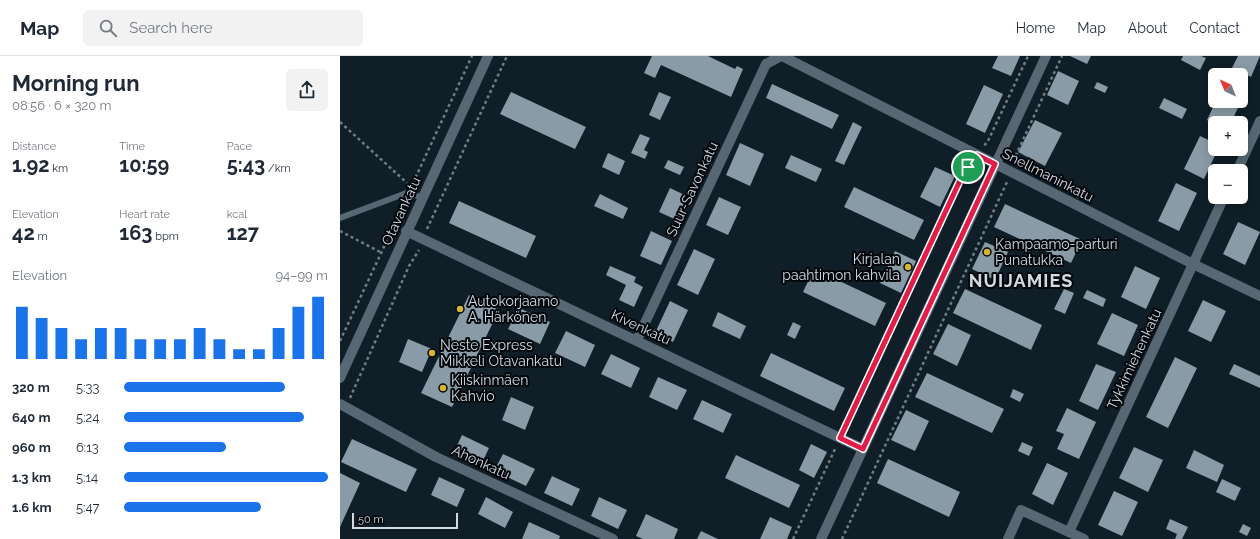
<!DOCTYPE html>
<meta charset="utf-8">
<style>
:root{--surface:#fff;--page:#f2f2f3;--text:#1f2937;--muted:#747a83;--line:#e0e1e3;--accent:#1a73e8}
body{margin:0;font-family:Raleway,sans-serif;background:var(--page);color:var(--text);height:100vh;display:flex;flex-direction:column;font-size:15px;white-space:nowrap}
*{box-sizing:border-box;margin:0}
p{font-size:13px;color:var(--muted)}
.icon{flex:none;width:22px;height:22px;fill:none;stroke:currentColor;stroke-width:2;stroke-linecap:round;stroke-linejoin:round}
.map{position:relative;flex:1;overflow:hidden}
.drawer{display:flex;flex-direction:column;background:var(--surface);width:340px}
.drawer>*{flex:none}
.needle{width:26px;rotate:317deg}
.buttons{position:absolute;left:868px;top:12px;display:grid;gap:8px}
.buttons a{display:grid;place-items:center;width:40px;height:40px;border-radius:6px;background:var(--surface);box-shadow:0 2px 10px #0003;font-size:20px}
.scale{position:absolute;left:12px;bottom:10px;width:106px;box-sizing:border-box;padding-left:4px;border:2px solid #d1dae1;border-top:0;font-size:11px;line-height:14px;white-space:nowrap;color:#d1dae1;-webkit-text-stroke:3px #03070b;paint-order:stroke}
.pin{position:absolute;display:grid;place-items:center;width:34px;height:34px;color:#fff;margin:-17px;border:2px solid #fff;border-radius:50%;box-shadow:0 1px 4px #0007}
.round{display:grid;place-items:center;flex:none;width:42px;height:42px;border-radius:6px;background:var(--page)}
.headline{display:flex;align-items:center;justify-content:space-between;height:68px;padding:0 12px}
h1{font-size:22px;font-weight:700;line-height:30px}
.figures{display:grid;grid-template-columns:repeat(3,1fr);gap:6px;height:68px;padding:4px 12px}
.figures div{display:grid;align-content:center}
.figures b{font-size:20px;font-weight:700}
.figures small{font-size:11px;font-weight:400}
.figures p{font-size:11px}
.chart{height:112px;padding:8px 12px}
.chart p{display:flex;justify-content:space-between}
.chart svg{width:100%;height:72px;margin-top:4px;stroke:var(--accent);stroke-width:6}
ul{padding:0 12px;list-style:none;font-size:13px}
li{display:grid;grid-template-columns:64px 48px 1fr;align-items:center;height:30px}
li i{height:10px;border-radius:5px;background:var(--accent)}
header{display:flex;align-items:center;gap:24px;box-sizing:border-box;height:56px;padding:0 20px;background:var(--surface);border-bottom:1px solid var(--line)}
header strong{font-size:19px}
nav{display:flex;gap:22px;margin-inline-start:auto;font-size:14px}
.search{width:280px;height:36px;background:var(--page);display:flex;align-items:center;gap:10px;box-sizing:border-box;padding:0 14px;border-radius:6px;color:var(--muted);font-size:15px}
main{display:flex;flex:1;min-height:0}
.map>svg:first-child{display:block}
</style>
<header>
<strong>Map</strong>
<div class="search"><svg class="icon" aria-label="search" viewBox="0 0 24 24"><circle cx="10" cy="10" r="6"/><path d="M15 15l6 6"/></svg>Search here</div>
<nav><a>Home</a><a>Map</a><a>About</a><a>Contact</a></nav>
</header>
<main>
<section class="drawer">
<div class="headline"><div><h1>Morning run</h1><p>08:56 · 6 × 320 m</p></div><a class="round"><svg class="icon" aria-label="share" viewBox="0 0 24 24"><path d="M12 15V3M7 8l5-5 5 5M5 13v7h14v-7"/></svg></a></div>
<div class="figures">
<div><p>Distance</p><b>1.92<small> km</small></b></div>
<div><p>Time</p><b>10:59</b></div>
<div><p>Pace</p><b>5:43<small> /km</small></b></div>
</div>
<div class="figures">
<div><p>Elevation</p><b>42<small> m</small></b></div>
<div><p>Heart rate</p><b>163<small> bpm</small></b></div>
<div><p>kcal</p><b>127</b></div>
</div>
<div class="chart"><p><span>Elevation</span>94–99 m</p>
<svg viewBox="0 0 160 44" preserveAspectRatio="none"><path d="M5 44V12M15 44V19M25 44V25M35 44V32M45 44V25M55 44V25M65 44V32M75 44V32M85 44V32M95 44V25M105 44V32M115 44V38M125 44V38M135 44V25M145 44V12M155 44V6"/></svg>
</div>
<ul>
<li><b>320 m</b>5:33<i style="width:79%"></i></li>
<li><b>640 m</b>5:24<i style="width:88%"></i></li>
<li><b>960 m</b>6:13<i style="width:50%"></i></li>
<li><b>1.3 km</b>5:14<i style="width:100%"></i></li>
<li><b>1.6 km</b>5:47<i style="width:67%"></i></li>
</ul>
</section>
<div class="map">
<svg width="920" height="483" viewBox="0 0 920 483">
<rect width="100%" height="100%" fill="#0f1e27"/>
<!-- building -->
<g fill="#889ba7">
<polygon points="312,0 368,0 395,13 397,10 403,13 391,41 321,9 315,22 304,17"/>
<polygon points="658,0 680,0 671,20 652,12"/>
<polygon points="730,0 751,0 747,8"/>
<polygon points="843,0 861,0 866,2 860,14 841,4"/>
<polygon points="898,0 920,0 911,21 892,12"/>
<polygon points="718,15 739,25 728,49 707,39"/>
<polygon points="757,26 768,31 765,37 754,32"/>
<polygon points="432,28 499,59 492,73 426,42"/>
<polygon points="644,29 663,38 645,77 626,68"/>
<polygon points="171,36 246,71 235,93 160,58"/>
<polygon points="319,36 331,41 320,64 309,59"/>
<polygon points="824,42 847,53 842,63 819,52"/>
<polygon points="876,45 901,45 891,67 875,68 867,64"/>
<polygon points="695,64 722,77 705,110 678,96"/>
<polygon points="513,66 522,71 504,109 495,105"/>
<polygon points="300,78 310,82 304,94 308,96 305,103 291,97"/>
<polygon points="860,80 875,87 875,93 878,93 864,123 844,113"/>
<polygon points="400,87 424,98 410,130 386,119"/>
<polygon points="268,97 285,105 279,119 262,111"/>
<polygon points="451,99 482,113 476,126 445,112"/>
<polygon points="328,104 344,111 340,119 324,112"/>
<polygon points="595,111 615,120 600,151 580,141"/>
<polygon points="836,127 857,137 839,175 818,165"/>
<polygon points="514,131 584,164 574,184 504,151"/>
<polygon points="330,132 351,142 341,166 319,156"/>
<polygon points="260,138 288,152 283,163 254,150"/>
<polygon points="379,141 401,151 388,179 366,169"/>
<polygon points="119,145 196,180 186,202 109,167"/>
<polygon points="665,148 742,184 731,207 654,171"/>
<polygon points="898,166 920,176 905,209 883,198"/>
<polygon points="311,175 332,185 321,209 300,200"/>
<polygon points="755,182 760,184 756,193 751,190"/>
<polygon points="645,186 668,196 655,224 632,213"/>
<polygon points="354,193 375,203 358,239 337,229"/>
<polygon points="555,195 576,205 561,237 540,227"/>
<polygon points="270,210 296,221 294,226 303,231 294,251 279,244 286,229 266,219"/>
<polygon points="795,210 820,222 806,253 781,241"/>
<polygon points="474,213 546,247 535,270 463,236"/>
<polygon points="625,233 702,269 691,294 613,257"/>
<polygon points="724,233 734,237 725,258 714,253"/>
<polygon points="747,234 766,243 763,251 743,242"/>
<polygon points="129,239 159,254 112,351 81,337"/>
<polygon points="863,244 886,255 871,286 848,275"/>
<polygon points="330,245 348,254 333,286 315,277"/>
<polygon points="179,252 210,266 200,288 168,273"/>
<polygon points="378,256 406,270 400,283 372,270"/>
<polygon points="772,257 798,269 784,300 757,288"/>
<polygon points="453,266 461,270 455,283 447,279"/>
<polygon points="608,268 631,279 617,310 593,298"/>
<polygon points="226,275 255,289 245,311 215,297"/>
<polygon points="68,283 92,293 82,316 59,306"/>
<polygon points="431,297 505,332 494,355 420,320"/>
<polygon points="271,298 300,312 291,332 261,318"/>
<polygon points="835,301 857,312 828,372 806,361"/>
<polygon points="756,308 776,316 758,354 739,345"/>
<polygon points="894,308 920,320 920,332 889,318"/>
<polygon points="587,317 664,353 652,377 575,341"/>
<polygon points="318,321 347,334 337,354 309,341"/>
<polygon points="673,333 684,338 680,346 670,341"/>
<polygon points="171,341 194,351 185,374 162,364"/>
<polygon points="362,344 392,358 383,377 353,363"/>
<polygon points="727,352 756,366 739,403 717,393 724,378 716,375"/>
<polygon points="566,354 589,365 575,395 551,384"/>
<polygon points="122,379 149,392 141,409 114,396"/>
<polygon points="12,383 77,413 66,436 1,406"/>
<polygon points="682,386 693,391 689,400 678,395"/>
<polygon points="471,388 487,396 474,422 459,414"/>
<polygon points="794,391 823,404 808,436 779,422"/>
<polygon points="854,394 884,409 877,426 846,412"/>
<polygon points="163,398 195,413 186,430 154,415"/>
<polygon points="396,399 460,429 449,452 385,422"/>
<polygon points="548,403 620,436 609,461 537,427"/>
<polygon points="707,407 728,417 713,449 692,438"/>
<polygon points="0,417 20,427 0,471"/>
<polygon points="212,420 240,433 232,450 204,437"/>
<polygon points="99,421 125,433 117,451 91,439"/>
<polygon points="882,423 901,432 895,445 876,436"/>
<polygon points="774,435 798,446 782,480 758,469"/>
<polygon points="146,441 173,456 165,472 138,458"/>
<polygon points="259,441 287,454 278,473 251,460"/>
<polygon points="306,458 338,473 334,483 303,483 296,480"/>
<polygon points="430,461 452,471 447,483 420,483"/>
<polygon points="830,463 848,471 842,483 835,483 837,478 826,473"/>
<polygon points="189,466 220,480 219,483 182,483"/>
<polygon points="903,468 911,472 907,480 899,476"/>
<polygon points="361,475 378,483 357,483"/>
</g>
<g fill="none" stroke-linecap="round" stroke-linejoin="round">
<!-- path -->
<g stroke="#727e86" stroke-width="2.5" stroke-dasharray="3 3" stroke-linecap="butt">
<polyline points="0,66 67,127"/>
<polyline points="644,89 647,87 688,0"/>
<polyline points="677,105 675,101 722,0"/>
<polyline points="628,111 640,117"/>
<polyline points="73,127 132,0"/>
<polyline points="87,173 167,0"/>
<polyline points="0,175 42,197"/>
<polyline points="0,285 64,148"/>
<polyline points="10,342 69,210 79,194"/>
<polyline points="505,372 623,118 630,108"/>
<polyline points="453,483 496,391"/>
<polyline points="502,483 667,126"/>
</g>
<!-- lane -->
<polyline stroke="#576874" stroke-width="6" points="0,162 69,136 82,142"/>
<!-- street -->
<g stroke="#576874" stroke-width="10">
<polyline points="442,0 853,208 920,240"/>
<polyline points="897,115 920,65"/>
<polyline points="66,175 523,393"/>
<polyline points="297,284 426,8 441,0"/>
<polyline points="0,348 96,401 273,483"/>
<polyline points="729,476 884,141"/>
<polyline points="481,483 706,0"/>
<polyline points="668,483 681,454 744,483"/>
</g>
<!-- secondary -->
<polyline stroke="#576874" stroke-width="10" points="0,322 148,0"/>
</g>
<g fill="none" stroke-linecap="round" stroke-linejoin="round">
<!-- route casing -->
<g stroke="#fff" stroke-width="8">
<polygon id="route" points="637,99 655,108 523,393 500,382 623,118"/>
</g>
<!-- route -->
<use href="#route" stroke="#e11d48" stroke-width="5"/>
</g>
<!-- markers -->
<g fill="#d5b535" stroke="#03070b" stroke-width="1.5">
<circle cx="647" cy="196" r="4"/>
<circle cx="568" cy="211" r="4"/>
<circle cx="120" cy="253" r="4"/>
<circle cx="92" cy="297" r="4"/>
<circle cx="103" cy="332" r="4"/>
</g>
<g text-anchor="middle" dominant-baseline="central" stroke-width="4" stroke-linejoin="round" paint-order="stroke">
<!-- street labels -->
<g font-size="14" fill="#d1dae1" stroke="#03070b">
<text transform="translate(708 119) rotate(27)">Snellmaninkatu</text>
<text transform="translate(352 133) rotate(-65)">Suur-Savonkatu</text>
<text transform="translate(61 155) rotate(-65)">Otavankatu</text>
<text transform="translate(301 271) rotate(25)">Kivenkatu</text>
<text transform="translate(794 303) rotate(-65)">Tykkimiehenkatu</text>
<text transform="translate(141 406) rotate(25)">Ahonkatu</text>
</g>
<!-- poi labels -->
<g font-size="14" fill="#d1dae1" stroke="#03070b" text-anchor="start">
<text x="655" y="188">Kampaamo-parturi<tspan x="655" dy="16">Punatukka</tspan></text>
<text x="560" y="203" text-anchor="end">Kirjalan<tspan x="560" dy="16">paahtimon kahvila</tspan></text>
<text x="128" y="245">Autokorjaamo<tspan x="128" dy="16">A. Härkönen</tspan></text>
<text x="100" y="289">Neste Express<tspan x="100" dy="16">Mikkeli Otavankatu</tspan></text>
<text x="111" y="324">Kiiskinmäen<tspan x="111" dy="16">Kahvio</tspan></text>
</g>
<!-- district labels -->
<g font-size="18" font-weight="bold" letter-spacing="1" fill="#d1dae1" stroke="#03070b">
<text x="681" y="224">NUIJAMIES</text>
</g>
</g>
</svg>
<div class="buttons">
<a><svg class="needle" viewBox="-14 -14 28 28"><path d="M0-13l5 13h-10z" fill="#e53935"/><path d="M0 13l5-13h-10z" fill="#747a83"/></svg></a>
<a>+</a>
<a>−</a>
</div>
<div class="scale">50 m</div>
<div class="pin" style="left:628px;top:111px;background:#1e9e55"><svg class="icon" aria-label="arrive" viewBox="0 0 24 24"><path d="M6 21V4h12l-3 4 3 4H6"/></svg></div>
</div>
</main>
